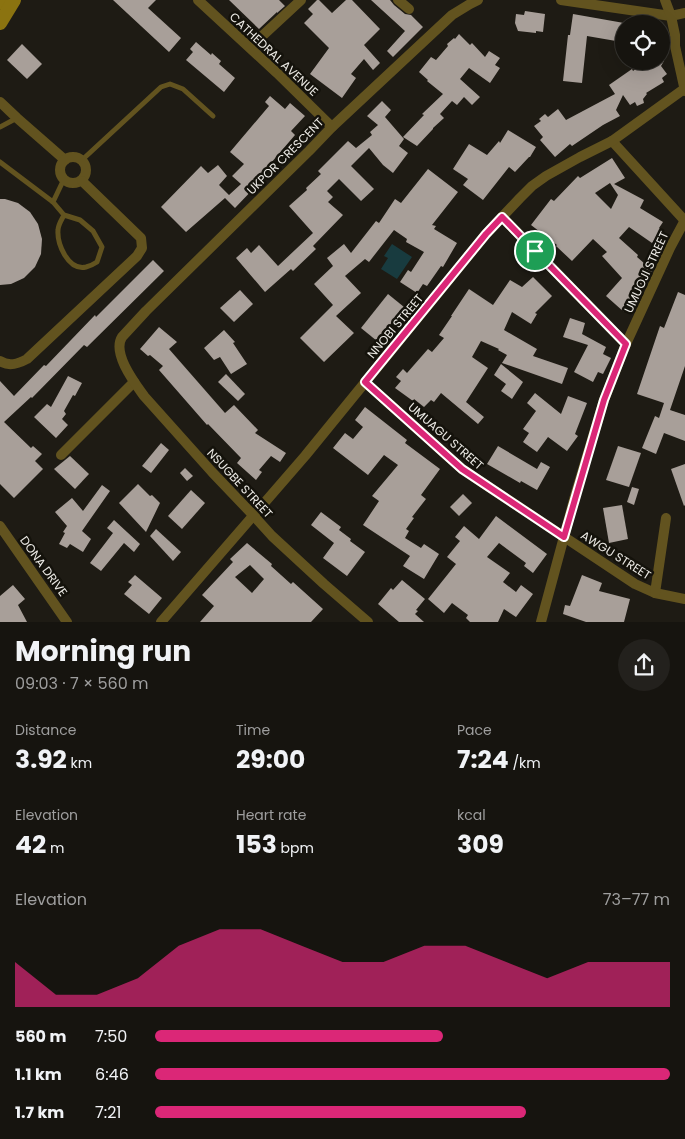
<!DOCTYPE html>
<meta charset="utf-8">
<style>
:root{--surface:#16140f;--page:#23211d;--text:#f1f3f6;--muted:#9e9e9e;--line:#35332f;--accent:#db2777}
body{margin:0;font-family:Poppins,sans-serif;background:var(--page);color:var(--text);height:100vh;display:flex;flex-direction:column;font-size:19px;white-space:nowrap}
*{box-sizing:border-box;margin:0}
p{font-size:16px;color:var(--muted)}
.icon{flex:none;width:28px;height:28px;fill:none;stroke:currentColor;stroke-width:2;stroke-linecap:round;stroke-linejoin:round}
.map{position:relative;height:622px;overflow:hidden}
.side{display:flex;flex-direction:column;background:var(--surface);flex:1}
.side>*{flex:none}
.fabs{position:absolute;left:615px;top:15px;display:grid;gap:10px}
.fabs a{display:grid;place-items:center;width:55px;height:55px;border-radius:50%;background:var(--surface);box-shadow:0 5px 20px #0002,0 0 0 1px var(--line);font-size:25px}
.pin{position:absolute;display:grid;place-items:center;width:42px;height:42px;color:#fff;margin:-21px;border:2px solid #fff;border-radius:50%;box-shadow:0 1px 5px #0007}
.round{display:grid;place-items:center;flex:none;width:52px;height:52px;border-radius:26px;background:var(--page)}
.overview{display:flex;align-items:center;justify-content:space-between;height:85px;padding:0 15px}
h1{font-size:28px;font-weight:700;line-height:38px}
.stats{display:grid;grid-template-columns:repeat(3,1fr);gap:8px;height:85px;padding:5px 15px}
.stats div{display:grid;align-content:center}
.stats b{font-size:25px;font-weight:700}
.stats small{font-size:14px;font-weight:400}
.stats p{font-size:14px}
.chart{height:140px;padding:10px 15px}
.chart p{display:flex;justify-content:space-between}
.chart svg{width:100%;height:90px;margin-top:5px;fill:var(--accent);opacity:.7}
ul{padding:0 15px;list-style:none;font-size:16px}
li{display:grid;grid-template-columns:80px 60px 1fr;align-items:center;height:38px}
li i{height:12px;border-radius:6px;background:var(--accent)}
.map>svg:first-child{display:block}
</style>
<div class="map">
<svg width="685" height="622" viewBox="0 0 685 622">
<rect width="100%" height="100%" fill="#1e1b14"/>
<!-- water -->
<polygon fill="#183b3f" points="392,244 412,257 397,279 381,269 388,258 384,256"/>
<!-- building -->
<g fill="#a89f99" fill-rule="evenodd">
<polygon points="113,0 156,0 148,8 181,38 169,52"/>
<polygon points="229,0 279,0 285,6 277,13 277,12 259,29"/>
<polygon points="317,0 319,0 332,13 346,0 352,0 380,29 364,45 380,63 373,70 364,59 351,74 356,78 342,98 310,74 329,48 304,23 313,14 308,9"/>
<polygon points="371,0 390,0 394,5 405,14 411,15 423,27 393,57 387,51 405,31"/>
<polygon points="525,11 545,14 543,32 536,31 536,33 518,31 515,23 516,14 524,15"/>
<polygon points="573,14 624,23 624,48 615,47 616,41 587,36 582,83 563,81 568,35 570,35"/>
<polygon points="459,34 470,45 472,43 485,57 489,51 500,58 495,65 500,68 490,83 469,68 460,79 480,97 472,105 464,97 457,105 452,101 440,114 444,118 433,128 433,129 417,146 403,137 424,115 422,114 443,94 427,81 428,80 419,72 431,57 436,60 448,46 447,44 454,38 455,39"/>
<polygon points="196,42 211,55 212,53 221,61 219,64 235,78 224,92 186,60 193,52 190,49"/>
<polygon points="22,44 42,64 27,79 7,60"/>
<polygon points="646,61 664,61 661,66 667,74 662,78 664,82 646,93 647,94 643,99 644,103 637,106 635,102 630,105 623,95 616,110 620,116 603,125 572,146 570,144 555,157 540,140 543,137 534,126 541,121 539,119 545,114 548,117 558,109 566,120 615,94 609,85 632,69 633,71"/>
<polygon points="270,96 285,109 290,103 305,116 291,131 295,135 253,184 256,186 235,208 225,198 186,232 161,207 201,166 208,173 218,165 227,176 219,185 229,195 241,184 232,176 244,164 230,152 269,106 265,102"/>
<polygon points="382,101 391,110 385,117 404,139 399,146 408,153 393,173 383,165 369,148 351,166 374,189 361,201 339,179 327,191 333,197 328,202 343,215 313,246 316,249 293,271 291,269 265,292 236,258 247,248 251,253 259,245 278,266 313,233 289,206 307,190 306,188 321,174 318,171 348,141 356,148 372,135 370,132 378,125 367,116"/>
<polygon points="508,130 536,147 530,157 529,157 515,172 509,167 483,200 463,185 468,179 453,169 469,144 487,155 499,141 500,143"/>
<path d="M612 158 625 178 614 184 644 200 640 208 663 222 659 228 661 230 652 243 629 227 619 238 638 255 637 257 652 270 647 283 633 297 636 299 624 312 606 296 622 278 602 256 607 252 593 239 572 261 556 246 557 245 531 225 551 199 554 201 578 176 580 178ZM610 183 618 195 611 209 595 193Z"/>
<polygon points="428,169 458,192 432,225 436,226 434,229 457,243 443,267 441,266 427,286 423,284 417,293 400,282 408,270 411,272 424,252 406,242 407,239 394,230 369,262 365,259 345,276 361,293 336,316 354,333 324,362 300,338 333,305 314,284 333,266 327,258 344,244 351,253 376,221 379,223 395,199 401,203"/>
<polygon points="0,199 5,199 18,203 30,212 38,224 42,239 41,254 35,267 24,278 11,284 0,285"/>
<polygon points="153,260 164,271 87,347 84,345 32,398 31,397 4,422 31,448 33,446 42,454 35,461 43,469 14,498 0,484 0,381 14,396 44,365 46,366 95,315 96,317"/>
<polygon points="533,277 552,296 535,313 537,314 531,324 512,312 504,330 537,349 533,356 568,368 562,384 502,363 507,355 498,350 499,349 481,341 472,357 488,368 466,402 484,417 478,424 441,393 434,402 431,400 424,407 414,399 413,401 395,388 401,381 396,377 403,369 407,373 428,349 432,352 444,338 439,335 452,316 451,316 469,289 493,305 510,280 522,287"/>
<polygon points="240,290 253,304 234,322 220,308"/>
<polygon points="678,292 685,295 685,366 670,410 685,415 685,441 664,433 656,454 642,448 655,416 659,418 664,403 637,394 660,326 664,328"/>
<polygon points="388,294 404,307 377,341 361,328"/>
<polygon points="570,318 585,323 582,334 606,347 603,354 611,358 603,374 598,372 593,382 574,372 588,345 563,337"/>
<polygon points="159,327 177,342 169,349 225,413 234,405 258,430 255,433 286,453 280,462 271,456 259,470 262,472 256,480 237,463 241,458 208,424 207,425 159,370 163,366 150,355 148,356 140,349"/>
<polygon points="224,330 235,342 233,343 247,364 231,374 220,357 214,360 204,348"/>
<polygon points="501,364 523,382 512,399 501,391 506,384 494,375"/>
<polygon points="226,374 245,394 238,401 218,382"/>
<polygon points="68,376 82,383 75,396 73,395 64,411 66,414 62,419 68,425 56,438 34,417 47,404 51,407"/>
<polygon points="535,393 561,414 568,396 587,403 575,434 578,436 567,451 548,437 537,452 523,442 529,433 523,429 536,411 527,403"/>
<polygon points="365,407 407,440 405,443 440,469 421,495 426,499 412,517 414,518 406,529 409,531 405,538 421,548 424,544 439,554 424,579 403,566 410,556 363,525 379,501 372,496 398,465 384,455 368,475 333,448 345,433 353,439 363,427 355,420"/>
<polygon points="161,443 169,450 151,473 142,466"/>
<polygon points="498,446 537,469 541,462 550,467 537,490 521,481 520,483 487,464"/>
<polygon points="618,446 641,453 629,487 606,480"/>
<polygon points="70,456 89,474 75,489 54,469"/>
<polygon points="685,464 685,505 684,506 671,469"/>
<polygon points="185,468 193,476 187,481 180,473"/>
<polygon points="138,484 150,496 152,495 160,503 146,532 119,503"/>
<polygon points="102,485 110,491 82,531 91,539 83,552 70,544 67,548 59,544 65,533 63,532 67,526 55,512 72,498 83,511"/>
<polygon points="632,487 639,489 634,505 627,502"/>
<polygon points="191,490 205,503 182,529 168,516"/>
<polygon points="463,494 472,503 459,516 450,507"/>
<polygon points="622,505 628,539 609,543 603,508"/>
<polygon points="321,512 341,527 339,530 351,539 350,541 365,552 347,576 323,558 334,543 311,525"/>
<polygon points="496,516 547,554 533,573 524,566 526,563 499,543 487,557 510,573 503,582 516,592 521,585 533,594 516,617 504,609 498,622 470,622 466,618 468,615 452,603 444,613 428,599 456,564 447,557 460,541 455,537 464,526 479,539"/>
<polygon points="114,520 140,544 134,552 124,543 101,571 90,563 113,533 107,528"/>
<polygon points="156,529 181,552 173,561 150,536"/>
<path d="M247 543 272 564 271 566 291 584 293 582 323 609 311 622H200L214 606 202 595 233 562 230 559ZM250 565 264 579 252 593 235 577Z"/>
<polygon points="135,575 162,598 149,614 124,594 132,585 128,582"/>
<polygon points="582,575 602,583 599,591 630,599 624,622 586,622 563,614 565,605 570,606"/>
<polygon points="402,580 425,599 416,610 418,611 415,614 424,622 399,622 378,604 391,588 393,590"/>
<polygon points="13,585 25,599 18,605 27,622 0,622 0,596"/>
</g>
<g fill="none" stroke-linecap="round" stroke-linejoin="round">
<!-- lane -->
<g stroke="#62531f" stroke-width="5">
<polyline points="0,127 17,118"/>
<polyline points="82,160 161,87 170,84 183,89 213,116"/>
<path d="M0 162 53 202 64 215 80 220 93 231 102 247 97 262C94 264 90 266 86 267 68 271 57 244 58 230 58 225 62 219 64 215"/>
<polyline points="53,202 64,179"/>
</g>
<!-- street -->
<g stroke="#62531f" stroke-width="10">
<polyline points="198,0 277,73 332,127"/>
<polyline points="398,0 409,9"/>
<polyline points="561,0 671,16 685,13"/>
<polyline points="665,0 671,16 675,35 675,46 685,91"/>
<polyline points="260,38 301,0"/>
<polyline points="0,102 17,118 65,160"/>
<polyline points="612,141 685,221"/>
<circle cx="73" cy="170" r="13"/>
<polyline points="502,217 626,344"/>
<path d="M0 361C9 367 18 364 27 359L137 256 142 248 141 238 82 181"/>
<polyline points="365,382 462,469 635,584 655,593 685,599"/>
<polyline points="61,455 134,382"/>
<polyline points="0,526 67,622"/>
<polyline points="655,593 666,518"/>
<polyline points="161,622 305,456 486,234 520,198 532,186 546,176 580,157 612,141 684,89"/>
<path d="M368 622 324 584 272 536 253 515 212 472 144 396C134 382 112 353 122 337L146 311 309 151 332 127 452 15 470 4 478 0"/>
<polyline points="541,622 575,496 604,400 626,344 670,248 685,220"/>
</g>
<!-- secondary -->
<g stroke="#8b7310" stroke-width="14">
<polyline points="0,2 1,0"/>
<polyline points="0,23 14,0"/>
</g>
</g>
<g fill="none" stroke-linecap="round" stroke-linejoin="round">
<!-- route casing -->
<g stroke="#fff" stroke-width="10">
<polygon id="route" points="502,217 626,344 604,400 564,537 462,469 365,382 486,234"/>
</g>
<!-- route -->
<use href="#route" stroke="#db2777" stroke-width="6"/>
</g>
<g text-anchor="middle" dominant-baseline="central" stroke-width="5" stroke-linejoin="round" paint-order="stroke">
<!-- street labels -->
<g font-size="12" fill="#edebe6" stroke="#14120b">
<text transform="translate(274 54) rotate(43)">CATHEDRAL AVENUE</text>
<text transform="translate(285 156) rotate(-45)">UKPOR CRESCENT</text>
<text transform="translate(646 272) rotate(-65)">UMUOJI STREET</text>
<text transform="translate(395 326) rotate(-50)">NNOBI STREET</text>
<text transform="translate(446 436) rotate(41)">UMUAGU STREET</text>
<text transform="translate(240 483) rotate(47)">NSUGBE STREET</text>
<text transform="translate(616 555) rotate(32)">AWGU STREET</text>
<text transform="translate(44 566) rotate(54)">DONA DRIVE</text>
</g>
</g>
</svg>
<div class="fabs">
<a><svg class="icon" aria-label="locate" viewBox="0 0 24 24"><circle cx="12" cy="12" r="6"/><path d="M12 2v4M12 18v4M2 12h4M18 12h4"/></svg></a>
</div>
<div class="pin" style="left:535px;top:251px;background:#1e9e55"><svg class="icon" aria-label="arrive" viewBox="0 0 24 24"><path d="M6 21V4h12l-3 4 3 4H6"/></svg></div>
</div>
<section class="side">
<div class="overview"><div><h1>Morning run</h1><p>09:03 · 7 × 560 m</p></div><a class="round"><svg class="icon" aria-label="share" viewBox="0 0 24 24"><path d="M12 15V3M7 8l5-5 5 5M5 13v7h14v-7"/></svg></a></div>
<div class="stats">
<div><p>Distance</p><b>3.92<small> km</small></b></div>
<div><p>Time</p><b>29:00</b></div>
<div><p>Pace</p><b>7:24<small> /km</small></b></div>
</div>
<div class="stats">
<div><p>Elevation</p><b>42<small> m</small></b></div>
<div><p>Heart rate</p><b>153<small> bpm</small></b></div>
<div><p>kcal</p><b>309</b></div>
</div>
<div class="chart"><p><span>Elevation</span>73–77 m</p>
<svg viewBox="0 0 160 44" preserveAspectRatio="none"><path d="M0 44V22L10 38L20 38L30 30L40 14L50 6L60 6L70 14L80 22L90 22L100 14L110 14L120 22L130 30L140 22L150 22L160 22V44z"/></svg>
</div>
<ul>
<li><b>560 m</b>7:50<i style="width:56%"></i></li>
<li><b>1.1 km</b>6:46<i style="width:100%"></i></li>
<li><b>1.7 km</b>7:21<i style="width:72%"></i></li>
</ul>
</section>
